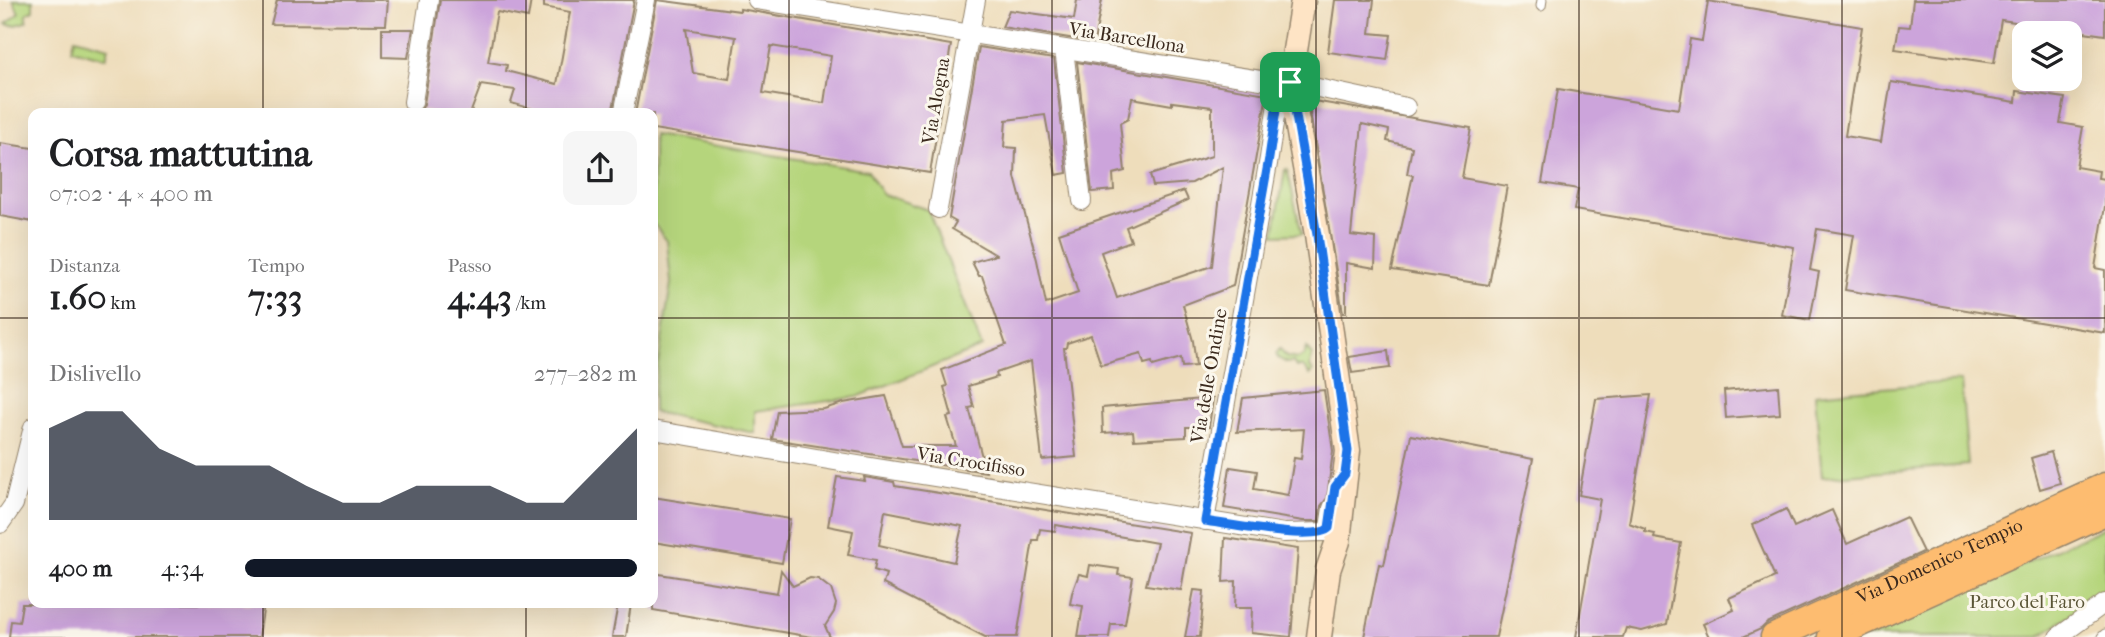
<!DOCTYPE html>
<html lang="it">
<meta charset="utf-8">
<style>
:root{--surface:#fff;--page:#f6f6f6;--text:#202124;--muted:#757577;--accent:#111827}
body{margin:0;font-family:"IM FELL French Canon",serif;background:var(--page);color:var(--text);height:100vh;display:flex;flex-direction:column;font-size:26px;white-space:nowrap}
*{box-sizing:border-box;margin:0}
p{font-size:23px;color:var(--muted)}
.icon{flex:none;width:38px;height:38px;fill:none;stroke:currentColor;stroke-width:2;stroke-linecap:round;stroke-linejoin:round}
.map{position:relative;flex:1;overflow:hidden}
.drawer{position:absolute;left:28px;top:108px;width:630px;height:500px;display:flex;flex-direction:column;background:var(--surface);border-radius:14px;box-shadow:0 7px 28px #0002}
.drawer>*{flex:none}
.controls{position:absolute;left:2012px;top:21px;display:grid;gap:14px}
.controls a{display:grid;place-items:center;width:70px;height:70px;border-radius:14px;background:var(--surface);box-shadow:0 7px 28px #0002;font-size:35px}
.pin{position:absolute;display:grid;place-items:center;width:60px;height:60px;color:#fff;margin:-30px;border-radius:14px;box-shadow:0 4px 10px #0006}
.round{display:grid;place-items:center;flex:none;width:74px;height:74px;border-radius:14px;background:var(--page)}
.head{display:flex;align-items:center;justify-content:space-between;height:119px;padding:0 21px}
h1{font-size:38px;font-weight:800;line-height:52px}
.stats{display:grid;grid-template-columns:repeat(3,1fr);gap:10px;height:119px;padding:7px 21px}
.stats div{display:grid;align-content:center}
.stats b{font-size:35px;font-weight:800}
.stats small{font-size:19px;font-weight:400}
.stats p{font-size:19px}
.chart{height:196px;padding:14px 21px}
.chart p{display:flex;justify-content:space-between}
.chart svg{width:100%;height:126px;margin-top:7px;fill:var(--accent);opacity:.7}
ul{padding:0 21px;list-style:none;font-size:23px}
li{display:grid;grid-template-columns:112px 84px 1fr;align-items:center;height:52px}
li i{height:18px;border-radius:9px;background:var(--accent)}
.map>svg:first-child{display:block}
</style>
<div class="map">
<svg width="2105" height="637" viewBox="0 0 2105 637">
<rect width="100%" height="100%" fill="#fbf7ec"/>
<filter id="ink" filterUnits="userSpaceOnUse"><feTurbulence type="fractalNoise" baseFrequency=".0143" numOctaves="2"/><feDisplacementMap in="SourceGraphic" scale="14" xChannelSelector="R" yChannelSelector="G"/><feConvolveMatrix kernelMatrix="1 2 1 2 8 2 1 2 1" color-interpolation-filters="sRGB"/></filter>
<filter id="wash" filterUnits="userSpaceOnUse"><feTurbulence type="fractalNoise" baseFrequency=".00686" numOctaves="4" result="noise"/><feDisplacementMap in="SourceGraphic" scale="28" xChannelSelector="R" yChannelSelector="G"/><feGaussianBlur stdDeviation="1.57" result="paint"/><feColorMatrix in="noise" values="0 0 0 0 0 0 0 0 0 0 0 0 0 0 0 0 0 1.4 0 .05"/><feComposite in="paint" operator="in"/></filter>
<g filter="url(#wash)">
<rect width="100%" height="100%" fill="#edb"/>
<!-- green -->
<g fill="#b5d57c" stroke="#78804d" stroke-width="2">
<path d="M13 0H33V10L26 14 27 21C22 24 12 27 6 24L19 13Z"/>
<polygon points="75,38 109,47 106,58 72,49"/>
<polygon points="653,135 868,171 882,194 928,210 982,347 857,397 755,411 755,433 653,412 653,397 671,283 667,241 653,223"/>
<polygon points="1287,169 1302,234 1274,235 1285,170"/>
<polygon points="1306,348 1312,355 1310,366 1313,372 1310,375 1303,367 1296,367 1293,362 1287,363 1278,358 1276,354 1280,349 1286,357 1298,359 1304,355"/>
<polygon points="1961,381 1968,465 1822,477 1815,394"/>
<polygon points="2105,527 2105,590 2039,637 1864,637"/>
</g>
<g id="blocks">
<!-- building -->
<g fill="#cca4db" fill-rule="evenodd">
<polygon points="277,0 388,0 386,25 271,24"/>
<polygon points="440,0 531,0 528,18 497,12 488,62 507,65 506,71 557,84 570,12 544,7 544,0 634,0 612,114 551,114 511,103 515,90 481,85 470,114 443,114 421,110 424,104"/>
<path d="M657 0 740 11V9L951 45 930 173 653 129V114H635ZM686 29 736 37 729 79 693 73ZM771 46 831 56 824 103 763 93Z"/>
<polygon points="1077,0 1102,0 1094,42 1002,27 1009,10 1074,19"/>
<polygon points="1335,0 1374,0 1370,33 1391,35 1387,60 1328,52"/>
<polygon points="1913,0 2105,0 2105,35 2001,20 1994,63 1895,49 1899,26 1910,27"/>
<polygon points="1708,1 1862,27 1845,136 1881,142 1891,82 2016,102 2017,91 2065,98 2060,123 2083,127 2076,167 2099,171 2098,178 2105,179 2105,206 2095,268 2105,270 2105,333 1845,290 1854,235 1817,229 1810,270 1819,272 1810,320 1782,315 1794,247 1574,210 1578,189 1542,183 1558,89 1679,109 1690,39 1702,41"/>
<polygon points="382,29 413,29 408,58 382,57"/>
<polygon points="979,47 1054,59 1067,173 1056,175 1045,115 1006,120 1004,147 1016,148 1015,177 1037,260 1046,304 1078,293 1059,233 1184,191 1188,200 1126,227 1131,241 1101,252 1117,298 1212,266 1223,167 1192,183 1153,186 1150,175 1212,156 1212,107 1172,102 1172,105 1132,98 1128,119 1120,123 1125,171 1113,174 1114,190 1092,192 1077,62 1267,94 1233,286 1183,305 1193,341 1196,366 1182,367 1181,358 1153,366 1152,362 1144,364 1141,354 1101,365 1091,335 1067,343 1066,348 1064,348 1076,457 1042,460 1031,361 996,373 997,377 968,386 974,407 969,408 986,472 772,439 777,411 824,409 843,403 886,396 902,446 956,446 947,417 952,416 944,387 947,386 942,370 1006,345 982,276 979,276 972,262 996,255 952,229 956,222 949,218"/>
<polygon points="1308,100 1471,128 1462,178 1507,186 1489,285 1392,270 1413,175 1407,174 1412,147 1387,141 1389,130 1362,124 1351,235 1376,238 1375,268 1346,263 1346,313 1343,313"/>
<polygon points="0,143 33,148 33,222 0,216"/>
<polygon points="1388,351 1390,368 1352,373 1349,357"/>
<polygon points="1778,386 1780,414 1726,418 1724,391"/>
<polygon points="1324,390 1333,451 1327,498 1321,506 1319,521 1303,521 1224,508 1230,467 1257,471 1254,489 1288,495 1294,458 1301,459 1304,429 1237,432 1243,398"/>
<polygon points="1651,395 1629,523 1645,529 1645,532 1655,534 1654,538 1681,543 1667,624 1642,631 1626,628 1623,637 1576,637 1600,499 1579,495 1596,399"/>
<polygon points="1213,398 1209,427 1186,427 1186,437 1134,440 1133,431 1103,433 1102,408"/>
<polygon points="1411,435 1533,459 1496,637 1364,637 1379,564 1384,565"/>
<polygon points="2051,452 2060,483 2040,489 2031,458"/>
<path d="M837 477 865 481 864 477 894 482 895 486 1191 533 1181 590 1146 585 1157 543 1056 525 1055 531 1040 529 1038 540H1033L1017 637H985L883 584 886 574 874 570 876 560 848 555 853 531 828 526ZM885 511 962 526 954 562 879 545Z"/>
<polygon points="653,497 790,519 782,563 653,542"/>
<polygon points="1786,509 1794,527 1832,510 1847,544 1906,517 1923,552 1767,623 1761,629 1743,637 1709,637 1703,624 1734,610 1729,598 1775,577 1752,525"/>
<polygon points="1225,538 1298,549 1291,637 1251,633 1252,608 1235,608 1236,581 1223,582"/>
<polygon points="1090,565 1119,569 1118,575 1133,577 1125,624 1111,624 1109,637 1078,637 1083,606 1070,604 1072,593 1079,574 1088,576"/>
<polygon points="781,570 793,586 810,578 818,579 831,589 836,604 834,612 825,626 830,637 812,637 653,610 653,573 777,593"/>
<polygon points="1194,590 1204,591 1200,637 1185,637"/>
<polygon points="22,604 264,604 259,637 9,637 11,621 19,622"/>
<polygon points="618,604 631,604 626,637 612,637"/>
</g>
</g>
</g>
<g filter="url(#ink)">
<use href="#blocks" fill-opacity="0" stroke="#94846c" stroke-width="2"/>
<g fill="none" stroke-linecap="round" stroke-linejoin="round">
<!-- lane casing -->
<g stroke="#94846c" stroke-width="11">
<g id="lane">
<polyline points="1541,6 1542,0"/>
<polyline points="2102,637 2105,634"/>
</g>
</g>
<!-- street casing -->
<g stroke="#94846c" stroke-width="20">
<g id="street">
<polyline points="757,0 1280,83 1290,82 1406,107"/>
<polyline points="1064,49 1082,201"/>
<polyline points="413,102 429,0"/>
<polyline points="623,114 646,0"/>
<polyline points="938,209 976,0"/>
<polyline points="653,430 840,462 1284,533 1325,532 1329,528 1332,508"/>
<polyline points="1205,521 1269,158 1280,83"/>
<polyline points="0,524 14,504 33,427"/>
<polyline points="2058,637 2105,603"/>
</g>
</g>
<!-- secondary casing -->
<g stroke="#94846c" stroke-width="27">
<polyline id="secondary" points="1303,0 1290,82 1317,235 1348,451 1338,541 1328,570 1319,637"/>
</g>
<!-- primary casing -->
<g stroke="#94846c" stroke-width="29">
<g id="primary">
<path id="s1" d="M1774 637 2105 486"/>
<polyline points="1831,637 2105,512"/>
</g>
</g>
<!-- lane -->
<use href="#lane" stroke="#fff" stroke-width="9"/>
<!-- street -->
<use href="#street" stroke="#fff" stroke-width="18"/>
<!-- secondary -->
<use href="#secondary" stroke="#fee4c5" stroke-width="24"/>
<!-- primary -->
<use href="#primary" stroke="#fdbc6f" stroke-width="26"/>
</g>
</g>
<g fill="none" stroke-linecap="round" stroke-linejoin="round" filter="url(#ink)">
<!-- route casing -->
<g stroke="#fff" stroke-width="14">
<path id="route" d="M1290 82 1317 235 1348 451 1345 474 1335 487 1329 528C1316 542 1227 524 1205 521L1269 158 1280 83Z"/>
</g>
<!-- route -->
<use href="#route" stroke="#1a73e8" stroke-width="9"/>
</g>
<!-- grid -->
<path fill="none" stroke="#3b2a1e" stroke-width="2" stroke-opacity="0.55" d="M263 0V114M526 0V114M789 0V637M1052 0V637M1316 0V637M1579 0V637M1842 0V637M0 318H33M653 318H2105M263 604V637M526 604V637"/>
<g text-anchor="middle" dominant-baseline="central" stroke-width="6" stroke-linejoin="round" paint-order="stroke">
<!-- street labels -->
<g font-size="19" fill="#3b2a1e" stroke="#fbf7ec">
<text transform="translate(1127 38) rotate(9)">Via Barcellona</text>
<text transform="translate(936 101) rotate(-80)">Via Alogna</text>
<text transform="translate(1209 376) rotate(-80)">Via delle Ondine</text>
<text transform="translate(971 462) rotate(9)">Via Crocifisso</text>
<text stroke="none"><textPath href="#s1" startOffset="182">Via Domenico Tempio</textPath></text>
</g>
<!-- park labels -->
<g font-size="19" fill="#5a5536" stroke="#fbf7ec">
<text x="2027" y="602">Parco del Faro</text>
</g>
</g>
</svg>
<div class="controls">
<a><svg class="icon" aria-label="layers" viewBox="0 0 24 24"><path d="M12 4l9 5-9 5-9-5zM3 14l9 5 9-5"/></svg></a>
</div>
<div class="pin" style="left:1290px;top:82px;background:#1e9e55"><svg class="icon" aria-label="arrive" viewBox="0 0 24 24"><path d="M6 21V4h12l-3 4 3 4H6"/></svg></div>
<section class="drawer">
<div class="head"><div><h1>Corsa mattutina</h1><p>07:02 · 4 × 400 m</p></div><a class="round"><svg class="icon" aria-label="share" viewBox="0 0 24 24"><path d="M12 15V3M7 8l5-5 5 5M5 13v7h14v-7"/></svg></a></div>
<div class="stats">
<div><p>Distanza</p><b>1.60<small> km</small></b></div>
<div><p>Tempo</p><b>7:33</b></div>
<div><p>Passo</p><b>4:43<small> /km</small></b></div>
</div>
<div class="chart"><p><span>Dislivello</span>277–282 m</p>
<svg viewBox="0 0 160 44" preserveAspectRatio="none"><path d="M0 44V12L10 6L20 6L30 19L40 25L50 25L60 25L70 32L80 38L90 38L100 32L110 32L120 32L130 38L140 38L150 25L160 12V44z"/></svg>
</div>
<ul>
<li><b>400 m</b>4:34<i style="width:100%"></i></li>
</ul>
</section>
</div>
